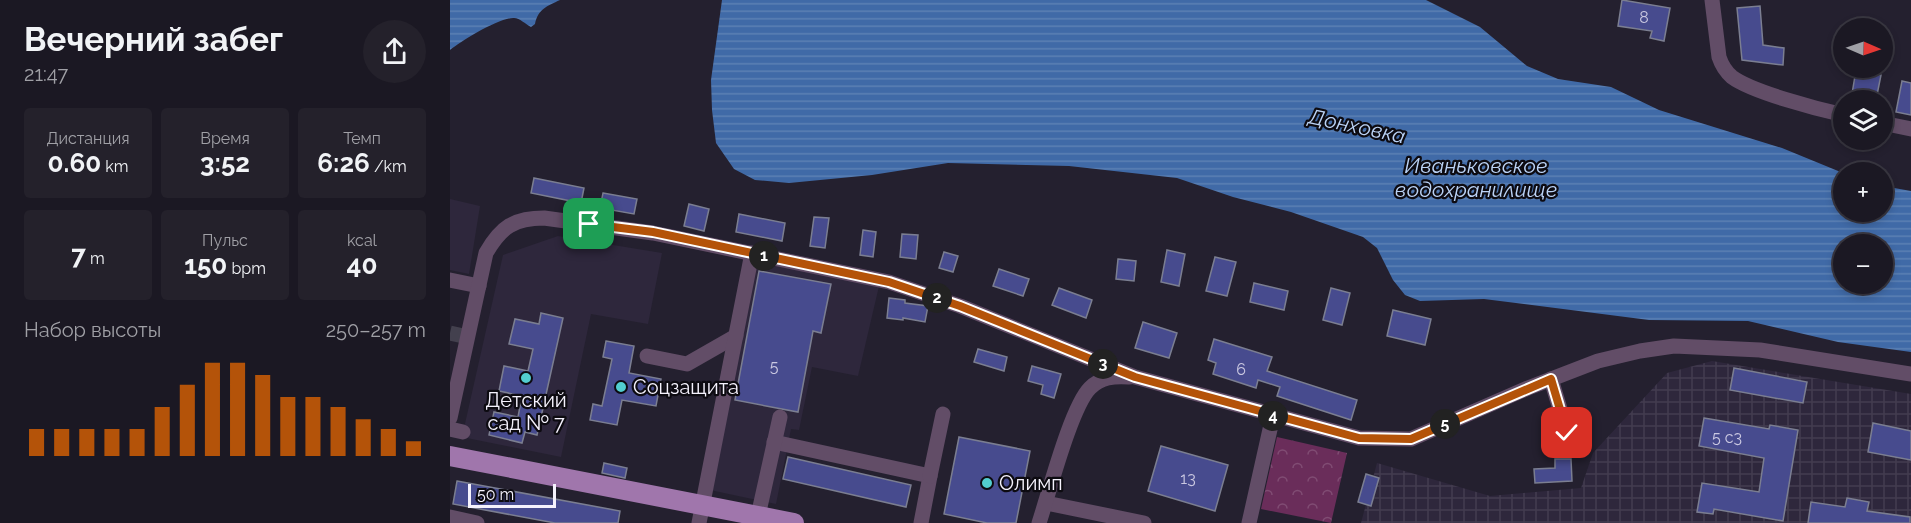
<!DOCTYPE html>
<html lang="ru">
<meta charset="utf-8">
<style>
:root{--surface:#1b1823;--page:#24212b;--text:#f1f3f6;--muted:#a0a0a6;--line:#393741;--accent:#b45309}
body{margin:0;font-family:Raleway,sans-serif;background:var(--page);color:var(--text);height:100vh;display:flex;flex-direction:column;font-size:22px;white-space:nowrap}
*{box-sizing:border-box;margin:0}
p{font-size:20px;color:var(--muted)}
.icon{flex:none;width:33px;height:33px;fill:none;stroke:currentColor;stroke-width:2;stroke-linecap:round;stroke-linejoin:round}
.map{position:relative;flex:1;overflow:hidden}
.sheet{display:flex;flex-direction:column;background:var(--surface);width:450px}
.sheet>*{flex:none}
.needle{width:39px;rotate:92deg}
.fabs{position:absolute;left:1383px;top:18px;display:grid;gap:12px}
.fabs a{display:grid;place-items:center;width:60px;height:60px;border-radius:50%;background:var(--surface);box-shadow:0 3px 9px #0003,0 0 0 2px var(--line);font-size:30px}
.scale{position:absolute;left:18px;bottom:15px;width:88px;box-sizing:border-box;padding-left:6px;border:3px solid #f5f2fd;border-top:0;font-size:16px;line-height:21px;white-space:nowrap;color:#f5f2fd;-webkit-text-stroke:4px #0d0b11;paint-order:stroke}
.pin{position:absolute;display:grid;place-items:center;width:51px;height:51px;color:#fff;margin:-26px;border-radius:12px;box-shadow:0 3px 9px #0006}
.km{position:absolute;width:30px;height:30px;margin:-15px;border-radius:50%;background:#222;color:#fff;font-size:16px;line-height:30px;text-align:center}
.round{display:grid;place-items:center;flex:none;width:63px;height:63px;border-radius:32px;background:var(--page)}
.overview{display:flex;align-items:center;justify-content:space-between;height:102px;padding:0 24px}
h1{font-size:33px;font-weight:700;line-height:45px}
.figures{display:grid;grid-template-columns:repeat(3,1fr);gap:9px;height:102px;padding:6px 24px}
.figures div{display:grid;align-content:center;border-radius:6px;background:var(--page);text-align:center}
.figures b{font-size:26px;font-weight:700}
.figures small{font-size:16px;font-weight:400}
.figures p{font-size:16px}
.chart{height:168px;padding:12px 24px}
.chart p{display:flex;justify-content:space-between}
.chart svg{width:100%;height:108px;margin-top:6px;stroke:var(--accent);stroke-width:6}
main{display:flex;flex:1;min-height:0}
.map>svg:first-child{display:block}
</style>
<main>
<section class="sheet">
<div class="overview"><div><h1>Вечерний забег</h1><p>21:47</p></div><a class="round"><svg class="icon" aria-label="share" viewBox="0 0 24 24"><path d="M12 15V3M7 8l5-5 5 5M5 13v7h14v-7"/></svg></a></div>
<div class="figures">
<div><p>Дистанция</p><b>0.60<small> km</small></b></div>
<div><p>Время</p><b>3:52</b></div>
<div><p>Темп</p><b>6:26<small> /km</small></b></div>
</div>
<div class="figures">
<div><b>7<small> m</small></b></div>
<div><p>Пульс</p><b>150<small> bpm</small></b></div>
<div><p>kcal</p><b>40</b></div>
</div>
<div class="chart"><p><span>Набор высоты</span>250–257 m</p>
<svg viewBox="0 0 160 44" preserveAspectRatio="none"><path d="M5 44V33M15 44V33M25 44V33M35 44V33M45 44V33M55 44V24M65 44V15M75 44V6M85 44V6M95 44V11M105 44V20M115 44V20M125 44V24M135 44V29M145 44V33M155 44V38"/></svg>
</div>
</section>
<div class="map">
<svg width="1461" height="523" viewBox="0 0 1461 523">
<defs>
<pattern id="industrial-grid" width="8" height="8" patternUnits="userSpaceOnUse" patternTransform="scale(1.5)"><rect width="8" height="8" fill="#2e273c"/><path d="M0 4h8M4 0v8" fill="none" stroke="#433c4f"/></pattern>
<pattern id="park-crowns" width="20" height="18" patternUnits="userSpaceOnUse" patternTransform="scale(1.5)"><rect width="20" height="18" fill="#6a2d5a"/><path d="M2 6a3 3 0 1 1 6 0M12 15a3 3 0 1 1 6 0" fill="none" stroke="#804c73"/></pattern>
<pattern id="water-rules" width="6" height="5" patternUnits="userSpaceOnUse" patternTransform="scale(1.5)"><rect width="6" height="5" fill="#406aa7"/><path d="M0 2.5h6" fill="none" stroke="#5c80b4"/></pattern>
</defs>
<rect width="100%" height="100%" fill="#24202f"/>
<!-- built -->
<g fill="#2e273c">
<polygon points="0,199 30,206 19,274 0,270"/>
<polygon points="108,236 212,253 198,324 141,314 111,457 12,437 53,255"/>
<polygon points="307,262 429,286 408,376 362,367 349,430 341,429 326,504 260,490"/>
</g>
<!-- industrial -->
<polygon fill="url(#industrial-grid)" points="1262,361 1461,394 1461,523 911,523 927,463 1040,496 1131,488 1143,453 1217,373"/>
<!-- park -->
<polygon fill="url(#park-crowns)" points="827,437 897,453 881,523 811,509"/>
<!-- water -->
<g fill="url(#water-rules)" fill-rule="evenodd">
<path d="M0 0H110C97 6 88 9 85 24L81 27C75 24 70 18 64 18 50 17 11 41 0 50Z"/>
<path d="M272 0H976L1030 27 1077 66 1108 79 1161 87 1209 110 1332 148 1393 173 1394 212H1432L1433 186 1461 191V352L1388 342 1298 321 1199 320 1034 299 970 301 955 295 943 280 927 248 913 237 841 212 783 197 727 178 619 166 498 163 422 175 339 183 305 180 284 169 266 143 262 110 261 80ZM1394 244H1432V284H1394Z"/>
</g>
<!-- building -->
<g fill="#474b8e" stroke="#7b7e91" stroke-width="1.5">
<polygon points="1172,0 1220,8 1214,41 1200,38 1202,31 1168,26"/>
<polygon points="1310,6 1313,45 1334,48 1333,65 1292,60 1287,8"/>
<polygon points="1406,70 1431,75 1426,100 1401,100"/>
<polygon points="1452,81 1461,83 1461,115 1446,112"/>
<polygon points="84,178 134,188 131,203 81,193"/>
<polygon points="153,193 187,199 184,214 150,208"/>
<polygon points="239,204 259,209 254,231 234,226"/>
<polygon points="289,214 335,223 332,241 286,232"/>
<polygon points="364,217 379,218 375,248 360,246"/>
<polygon points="413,230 426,232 423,257 410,255"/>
<polygon points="452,234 468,235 466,259 450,257"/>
<polygon points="717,250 735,254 729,286 711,282"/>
<polygon points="494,252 508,256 503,272 489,268"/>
<polygon points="765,257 786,262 777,296 756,291"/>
<polygon points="668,259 686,261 684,281 666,279"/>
<polygon points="549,269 579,279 573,296 543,286"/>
<polygon points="309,271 381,284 371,333 363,331 348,412 285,400"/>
<polygon points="804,283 838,291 834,310 800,302"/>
<polygon points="609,288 642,300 636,318 602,305"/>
<polygon points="881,288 900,293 892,325 873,320"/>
<polygon points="439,298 455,300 455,303 478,306 475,322 453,318 453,320 437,318"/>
<polygon points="943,310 981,319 975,345 937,336"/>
<polygon points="91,313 113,318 87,435 75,432 72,443 39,435 44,412 68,417 72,396 49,391 54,366 78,371 83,349 59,344 65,319 89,324"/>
<polygon points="693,322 727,333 719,358 685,348"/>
<polygon points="764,339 822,357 817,371 907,400 901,420 827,396 830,387 808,380 806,388 763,374 766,363 758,360"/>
<polygon points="156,341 184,346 179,373 211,379 206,406 172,400 167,425 140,420 143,404 152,406 162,359 153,357"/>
<polygon points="528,349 557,357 554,371 524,362"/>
<polygon points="582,366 611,374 604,398 591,394 593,385 578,381"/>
<polygon points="1284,368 1357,382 1353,403 1280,390"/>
<polygon points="1254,418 1319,429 1320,425 1348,430 1333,521 1264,509 1263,514 1247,512 1252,483 1309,492 1314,458 1249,446"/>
<polygon points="1423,423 1461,431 1461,460 1418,452"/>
<polygon points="509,437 580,451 566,523 537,523 494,514"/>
<polygon points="711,446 778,465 765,511 698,491"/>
<polygon points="338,457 461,485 456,507 333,479"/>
<polygon points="1105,459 1121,459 1122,481 1085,483 1084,469 1105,468"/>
<polygon points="154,463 177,468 175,478 152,473"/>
<polygon points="916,474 929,478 921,506 908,502"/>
<polygon points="7,481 170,511 168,523 105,523 3,504"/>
<polygon points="1397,498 1419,502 1417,511 1460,517 1460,523 1358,523 1361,502 1395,507"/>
</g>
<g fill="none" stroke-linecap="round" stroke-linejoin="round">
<!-- minor-tunnel -->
<polyline stroke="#43404e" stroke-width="15" stroke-dasharray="15 8" stroke-linecap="butt" points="0,333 18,337"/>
<!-- minor -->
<g stroke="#624d67" stroke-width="15">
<path d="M1262 0 1269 57C1272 66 1275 71 1282 77 1302 92 1367 109 1394 115"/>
<polyline points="1432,123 1461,129"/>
<polyline points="0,280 29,286"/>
<polyline points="197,356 237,364 286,336"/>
<polyline points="1101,379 1122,449"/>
<path d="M0 418 36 253C51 227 64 218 94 218L203 233 439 282 510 306 685 377 909 438 961 439 1078 388 1148 361 1190 351 1224 346 1310 350 1461 374"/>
<polyline points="0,429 13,432"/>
<polyline points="324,442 480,476 471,523"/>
<polyline points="480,476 493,414"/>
<polyline points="596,503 694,523"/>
<polyline points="308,516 330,417"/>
<polyline points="0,517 27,523"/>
<polyline points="249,523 302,253"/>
<path d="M589 523C599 493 621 407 640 388 651 377 664 376 679 377"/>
<polyline points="799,523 823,416"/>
</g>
<!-- major -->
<polyline stroke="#a076ac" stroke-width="20" points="0,456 344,523"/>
</g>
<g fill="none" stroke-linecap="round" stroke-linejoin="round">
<!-- route casing -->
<g stroke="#fff" stroke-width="12">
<polyline id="route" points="139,224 203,232 439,282 510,306 685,377 909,438 961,439 1101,379 1117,433"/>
</g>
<!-- route -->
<use href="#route" stroke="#b45309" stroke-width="8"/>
</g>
<!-- markers -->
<g fill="#52cdcf" stroke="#0d0b11" stroke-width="2">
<circle cx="76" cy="378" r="6"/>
<circle cx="171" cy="387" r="6"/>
<circle cx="537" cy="483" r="6"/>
</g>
<g text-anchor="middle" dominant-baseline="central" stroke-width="4.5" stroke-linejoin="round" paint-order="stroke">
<!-- number labels -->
<g font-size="16" fill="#cac8e1">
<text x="1194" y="17">8</text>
<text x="324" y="366">5</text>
<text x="791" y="369">6</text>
<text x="1277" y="437">5 с3</text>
<text x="738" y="478">13</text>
</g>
<!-- poi labels -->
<g font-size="20" fill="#f5f2fd" stroke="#0d0b11" text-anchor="start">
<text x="183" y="387">Соцзащита</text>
<text x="76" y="400" text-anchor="middle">Детский<tspan x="76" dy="23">сад № 7</tspan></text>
<text x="549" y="483">Олимп</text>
</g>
<!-- water labels -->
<g font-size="21" font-style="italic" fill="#bbd3f6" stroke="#0d0b11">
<text transform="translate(907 126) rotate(12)">Донховка</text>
<text x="1026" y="165">Иваньковское<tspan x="1026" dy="24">водохранилище</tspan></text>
</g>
</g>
</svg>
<div class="fabs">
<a><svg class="needle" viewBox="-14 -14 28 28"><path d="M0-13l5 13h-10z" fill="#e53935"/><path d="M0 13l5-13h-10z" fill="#a0a0a6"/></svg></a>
<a><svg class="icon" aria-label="layers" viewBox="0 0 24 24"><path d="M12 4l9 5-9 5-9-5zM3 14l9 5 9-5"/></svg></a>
<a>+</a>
<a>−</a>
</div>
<div class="scale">50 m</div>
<div class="pin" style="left:139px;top:224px;background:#1e9e55"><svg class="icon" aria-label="arrive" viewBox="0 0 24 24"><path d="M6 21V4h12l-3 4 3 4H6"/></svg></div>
<div class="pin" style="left:1117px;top:433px;background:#d93025"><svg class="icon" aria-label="check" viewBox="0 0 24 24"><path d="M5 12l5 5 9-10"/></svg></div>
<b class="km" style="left:314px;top:256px">1</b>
<b class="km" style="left:487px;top:298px">2</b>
<b class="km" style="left:653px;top:364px">3</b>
<b class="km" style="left:823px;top:416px">4</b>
<b class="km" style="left:995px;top:424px">5</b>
</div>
</main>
